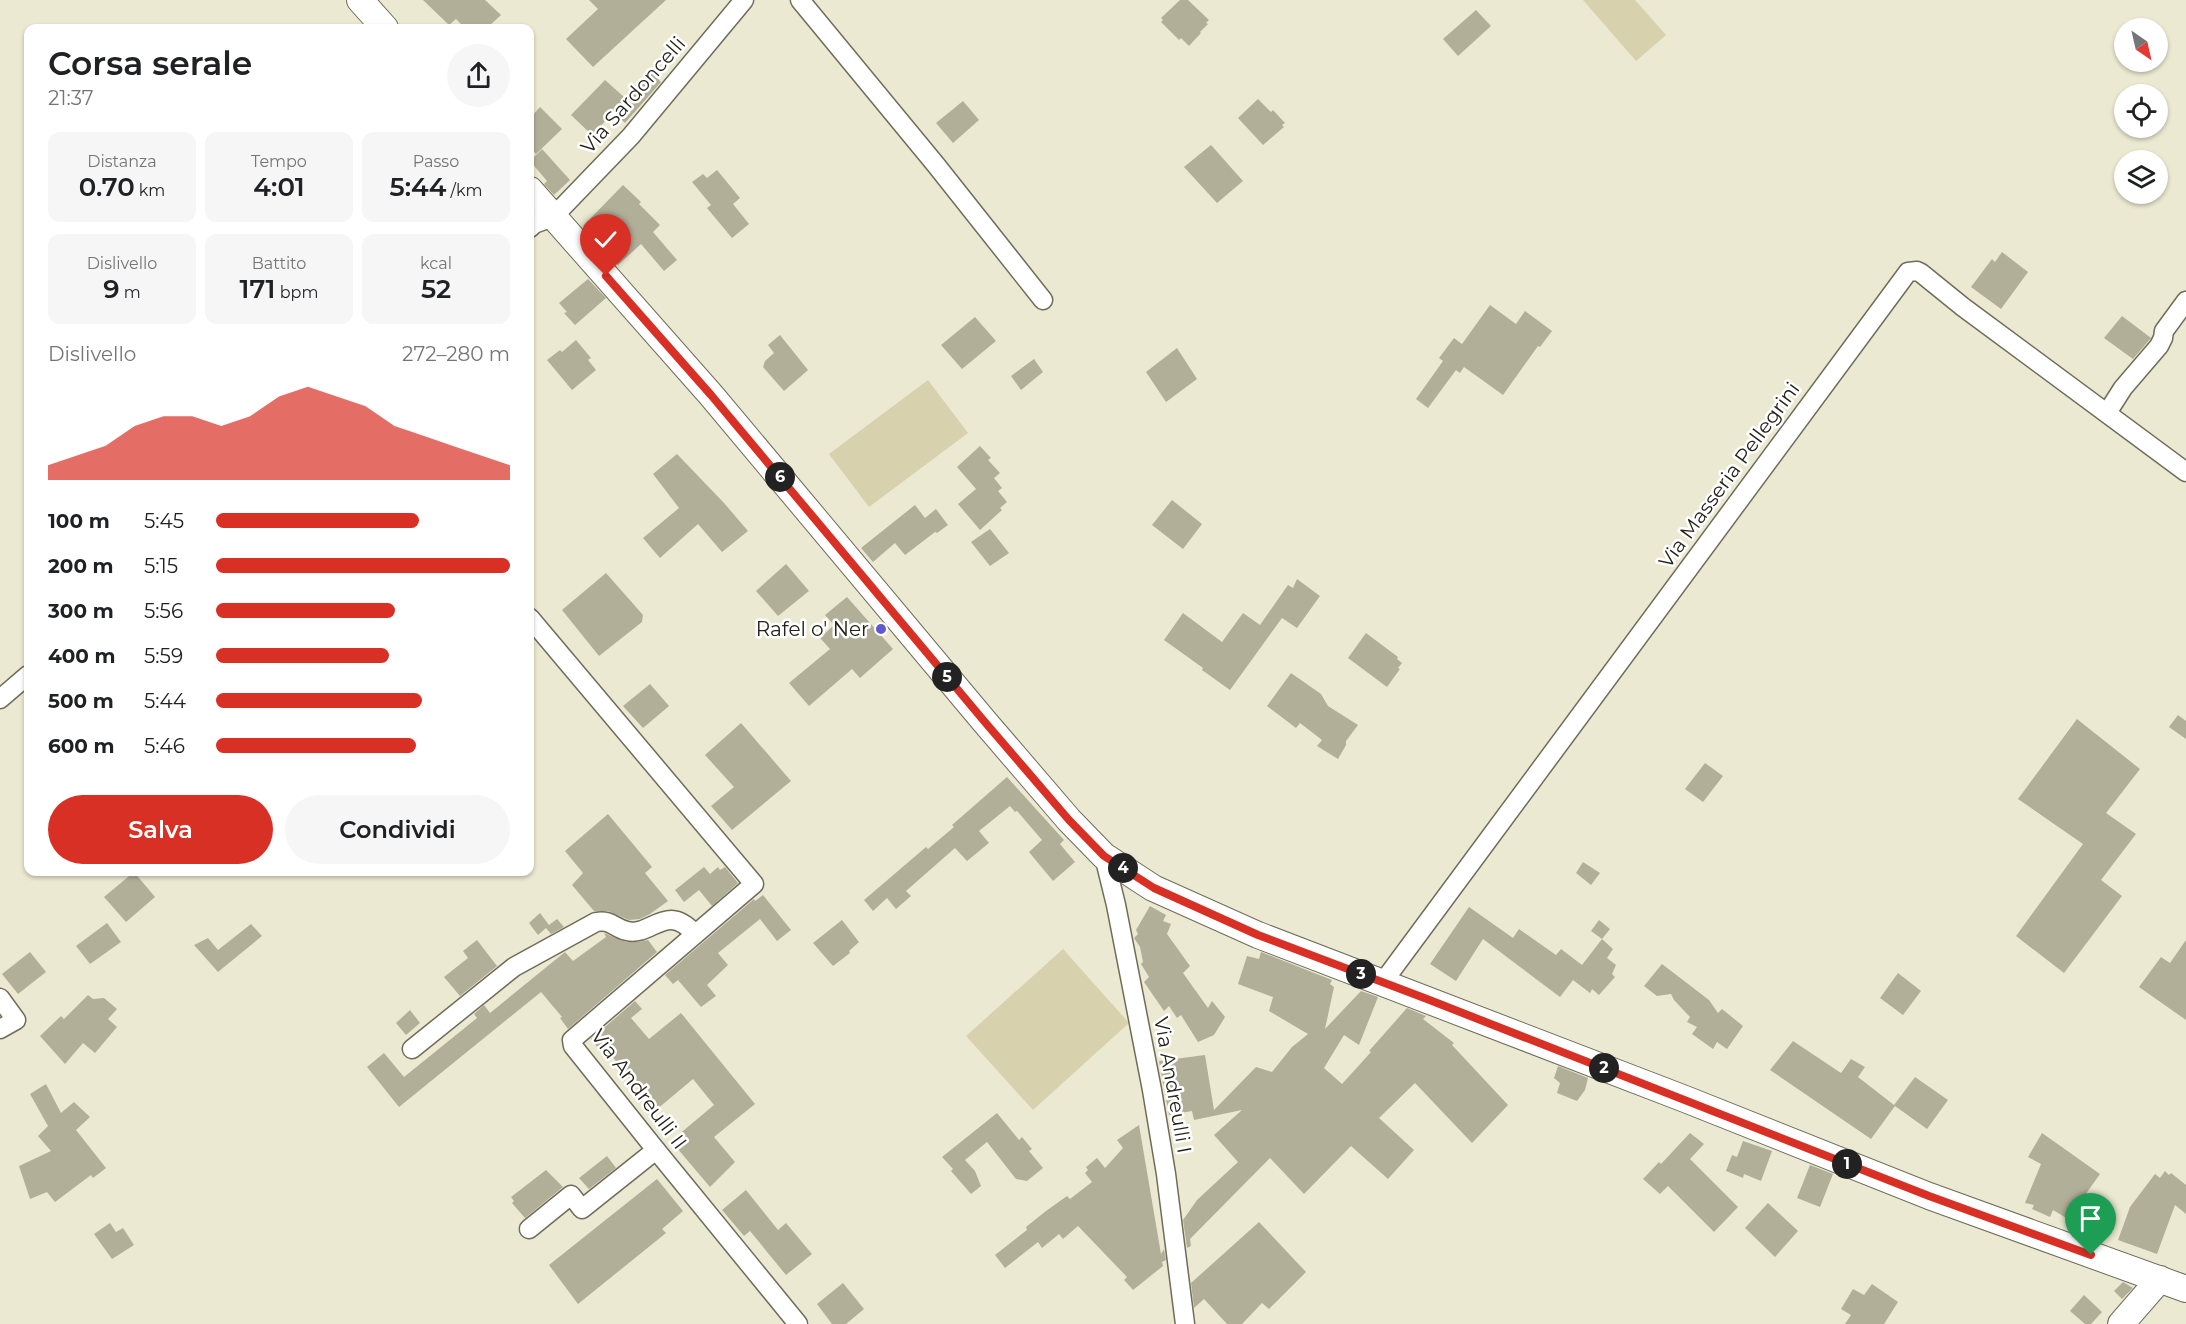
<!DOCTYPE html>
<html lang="it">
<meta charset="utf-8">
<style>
:root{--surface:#fff;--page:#f6f6f6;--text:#202124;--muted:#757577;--accent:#d93025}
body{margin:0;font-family:Montserrat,sans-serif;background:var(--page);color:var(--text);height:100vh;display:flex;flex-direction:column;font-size:22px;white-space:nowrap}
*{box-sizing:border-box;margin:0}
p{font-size:20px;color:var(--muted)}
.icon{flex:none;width:33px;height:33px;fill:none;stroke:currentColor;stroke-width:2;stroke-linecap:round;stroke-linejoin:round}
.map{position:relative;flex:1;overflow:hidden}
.drawer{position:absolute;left:24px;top:24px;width:510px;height:852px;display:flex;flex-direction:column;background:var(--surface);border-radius:12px;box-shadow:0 2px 4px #0004}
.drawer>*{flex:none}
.needle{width:39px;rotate:146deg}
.controls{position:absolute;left:2114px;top:18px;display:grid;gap:12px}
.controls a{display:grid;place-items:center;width:54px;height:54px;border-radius:50%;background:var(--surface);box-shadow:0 2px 4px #0004;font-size:30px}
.pin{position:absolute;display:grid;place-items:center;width:51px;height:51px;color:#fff;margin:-62px -26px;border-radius:50% 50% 50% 0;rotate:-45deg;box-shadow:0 0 6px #0007}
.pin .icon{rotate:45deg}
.km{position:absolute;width:30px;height:30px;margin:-15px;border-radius:50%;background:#222;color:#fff;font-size:16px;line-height:30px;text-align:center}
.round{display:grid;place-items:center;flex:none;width:63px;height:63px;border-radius:32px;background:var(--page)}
.headline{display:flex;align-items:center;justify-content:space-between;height:102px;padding:0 24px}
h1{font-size:33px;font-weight:600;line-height:45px}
.metrics{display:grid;grid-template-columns:repeat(3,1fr);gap:9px;height:102px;padding:6px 24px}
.metrics div{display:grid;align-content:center;border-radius:12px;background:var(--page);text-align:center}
.metrics b{font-size:26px;font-weight:600}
.metrics small{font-size:16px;font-weight:400}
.metrics p{font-size:16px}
.chart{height:168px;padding:12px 24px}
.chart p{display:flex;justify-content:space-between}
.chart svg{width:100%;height:108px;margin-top:6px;fill:var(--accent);opacity:.7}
.action{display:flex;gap:12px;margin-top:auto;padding:12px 24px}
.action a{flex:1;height:69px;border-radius:36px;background:var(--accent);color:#fff;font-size:24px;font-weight:600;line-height:69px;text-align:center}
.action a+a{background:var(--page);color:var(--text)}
ul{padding:0 24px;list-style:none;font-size:20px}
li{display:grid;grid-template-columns:96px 72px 1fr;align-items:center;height:45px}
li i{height:15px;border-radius:8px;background:var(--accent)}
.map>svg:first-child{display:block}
</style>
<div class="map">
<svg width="2186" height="1324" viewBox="0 0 2186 1324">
<rect width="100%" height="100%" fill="#ece9d2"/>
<!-- green -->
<g fill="#d7d1ad">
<polygon points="1583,0 1635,0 1666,35 1636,61"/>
<polygon points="928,380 968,433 869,507 829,454"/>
<polygon points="1063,949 1129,1023 1033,1110 966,1036"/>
</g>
<!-- building -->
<g fill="#b2af99">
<polygon points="423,0 485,0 501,15 487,28 465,28 456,19 449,25"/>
<polygon points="589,0 666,0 593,67 566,39 598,9"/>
<polygon points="1180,0 1188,0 1209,20 1206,23 1208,24 1200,32 1201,33 1189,46 1181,38 1179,40 1161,22 1163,20 1161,18"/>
<polygon points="1476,10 1491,26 1458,56 1443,39"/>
<polygon points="650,71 661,82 625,123 614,112 592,135 571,115 605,80 624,97"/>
<polygon points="1258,99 1271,112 1273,110 1285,123 1282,125 1284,127 1263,145 1238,118"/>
<polygon points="963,101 979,120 953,143 936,123"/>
<polygon points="540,107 562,129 536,154 530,147 530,118"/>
<polygon points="1211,145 1243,181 1217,203 1184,167"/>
<polygon points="542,149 570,180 554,195 544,184 547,181 530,161"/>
<polygon points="717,170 740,198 733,204 749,224 732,238 707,208 711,205 692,182 703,174 707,178"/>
<polygon points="623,185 641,202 639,204 660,225 653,232 677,260 664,271 641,244 618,265 602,249 604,247 583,226"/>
<polygon points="2002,252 2028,272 2001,309 1971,287 1992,259 1995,262"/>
<polygon points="588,279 606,298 575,325 564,313 567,312 559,303"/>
<polygon points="1490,305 1516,324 1525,311 1552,331 1540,347 1538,346 1503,395 1464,367 1460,373 1456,370 1428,408 1416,399 1443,361 1439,358 1454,338 1462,344"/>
<polygon points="2122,316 2151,338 2133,359 2104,338"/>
<polygon points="975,317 996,341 962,369 941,345"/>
<polygon points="780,335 808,370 784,391 763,367 765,361 774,353 768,345"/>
<polygon points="576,340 591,358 588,360 596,370 572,390 547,360 560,350 562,352"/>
<polygon points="1177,348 1197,379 1166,402 1146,372"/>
<polygon points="1034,359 1043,372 1021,390 1011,376"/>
<polygon points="980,446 991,458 988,460 1000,473 994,478 1002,488 998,491 1007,502 1000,508 1002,510 980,530 958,504 976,489 957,467"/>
<polygon points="677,454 724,503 748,531 722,552 698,524 660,558 643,538 679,508 653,474"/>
<polygon points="1172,500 1202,524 1183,549 1152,525"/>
<polygon points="915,505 925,518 936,509 948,525 937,533 935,532 905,555 895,543 873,562 861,548"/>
<polygon points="990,529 1009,553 990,566 971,542"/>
<polygon points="786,564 809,591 778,616 756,591"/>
<polygon points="606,573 643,615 642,622 599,656 562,610"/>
<polygon points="1297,579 1320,596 1297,628 1282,618 1230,690 1202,670 1203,668 1164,640 1183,613 1222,642 1243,613 1260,625 1288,585 1293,588"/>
<polygon points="847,597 893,649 860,678 852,669 809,706 789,683 830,649 820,638 834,625 825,615"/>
<polygon points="1366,633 1398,657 1397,659 1402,663 1398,668 1400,669 1387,687 1348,658"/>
<polygon points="1291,673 1321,694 1328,706 1358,725 1346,741 1346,745 1338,759 1317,746 1322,740 1300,723 1296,728 1267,706"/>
<polygon points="650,684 669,706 643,728 623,706"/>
<polygon points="2178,715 2186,721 2186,739 2169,727"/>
<polygon points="2077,719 2140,769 2106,813 2136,834 2101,880 2122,896 2064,973 2016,936 2083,844 2018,799"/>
<polygon points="741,723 791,781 732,830 711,806 734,787 705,755"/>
<polygon points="1705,763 1723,776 1703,802 1685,789"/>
<polygon points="1007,777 1064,840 1060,844 1075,862 1053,881 1029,852 1042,840 1017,811 1015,812 1010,806 979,831 989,843 967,861 955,848 906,891 911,896 896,909 887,898 873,911 864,900 926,847 928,849 954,827 952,825"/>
<polygon points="608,814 652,867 645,873 668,901 650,914 640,919 629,920 608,911 594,911 572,885 583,873 565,851"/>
<polygon points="1583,862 1600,873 1591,885 1576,873"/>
<polygon points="704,867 710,874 718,867 720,870 725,867 738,883 712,906 699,890 684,902 675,890"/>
<polygon points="134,872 155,897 126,922 104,897"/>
<polygon points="763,895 791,930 777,941 760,919 718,953 728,965 707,985 716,996 701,1007 678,980 673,984 665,975 754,899 755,901"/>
<polygon points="1150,906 1166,915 1163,921 1171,924 1167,934 1190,966 1183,973 1208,1008 1212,1001 1225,1017 1214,1035 1198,1042 1181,1015 1177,1018 1169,1006 1164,1011 1144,982 1149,977 1141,964 1143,962 1140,947 1134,938 1138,934 1136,930"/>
<polygon points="1469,907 1513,938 1519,929 1556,955 1561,949 1582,965 1602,939 1613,949 1607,958 1616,965 1612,974 1615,977 1599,995 1592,989 1590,993 1573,980 1560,997 1483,939 1456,981 1430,964"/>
<polygon points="540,913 549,925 557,919 564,927 551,934 546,928 538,935 529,923"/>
<polygon points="842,920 859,942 849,951 850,953 833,966 813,943"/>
<polygon points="1599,920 1610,929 1602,939 1591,931"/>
<polygon points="107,923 121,942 90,964 76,946"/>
<polygon points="251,924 262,936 218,972 194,945 208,938 218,950"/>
<polygon points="604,933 626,942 638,942 648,940 657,952 568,1029 560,1018 562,1017 541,992 399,1107 367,1067 384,1053 404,1077 477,1018 474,1014 484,1005 490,1013 565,952 573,961 606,937"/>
<polygon points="477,940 497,966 460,996 444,977 468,958 463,951"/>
<polygon points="2186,940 2186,1020 2139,987 2161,957 2170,963"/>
<polygon points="30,952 46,972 18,994 2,974"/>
<polygon points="1261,952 1332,980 1330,984 1334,987 1325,1029 1361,991 1378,997 1359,1045 1344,1035 1324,1068 1342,1084 1371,1052 1369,1051 1407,1008 1426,1016 1423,1019 1454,1043 1452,1045 1508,1105 1472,1143 1415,1083 1379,1118 1414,1150 1388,1179 1351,1146 1304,1194 1270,1158 1190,1239 1191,1246 1187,1248 1183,1220 1197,1200 1238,1162 1214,1135 1242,1110 1194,1120 1192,1111 1169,1115 1159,1061 1205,1055 1214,1110 1256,1067 1272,1072 1292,1047 1308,1034 1269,1011 1273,997 1238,984 1247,956 1259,959"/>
<polygon points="1662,964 1709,1000 1718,1013 1722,1009 1743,1026 1727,1049 1717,1042 1713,1049 1692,1034 1697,1027 1687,1022 1690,1017 1674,1000 1671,994 1657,996 1644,986"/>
<polygon points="1898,973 1921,991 1903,1015 1880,998"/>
<polygon points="88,995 93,999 104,998 117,1009 108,1019 117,1027 95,1053 83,1043 65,1064 40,1036 61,1016 64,1019"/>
<polygon points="635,1001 642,1009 631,1018 649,1039 681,1013 755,1104 714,1137 735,1162 710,1187 671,1141 714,1105 693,1079 656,1110 602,1044 598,1048 591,1039"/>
<polygon points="410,1010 420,1023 406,1035 396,1023"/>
<polygon points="1793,1041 1841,1073 1851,1059 1865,1067 1858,1077 1894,1105 1915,1077 1948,1100 1927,1129 1895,1106 1871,1139 1770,1070"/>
<polygon points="1558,1066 1588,1078 1585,1090 1577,1101 1557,1093 1560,1083 1554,1078"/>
<polygon points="46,1084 61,1113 74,1102 90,1117 76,1130 106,1168 93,1178 91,1175 55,1202 47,1192 30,1199 19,1166 51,1151 38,1136 48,1126 30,1094"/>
<polygon points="997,1113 1019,1140 1022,1137 1032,1149 1029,1151 1043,1168 1027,1181 1016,1179 987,1142 965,1160 975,1171 981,1186 971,1194 951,1171 953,1169 942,1157"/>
<polygon points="1139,1125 1161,1254 1164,1249 1166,1260 1162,1262 1163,1266 1133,1290 1124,1280 1127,1277 1078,1226 1063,1239 1059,1234 1042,1248 1038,1242 1005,1268 995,1255 1027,1230 1026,1227 1046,1211 1067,1196 1070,1199 1092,1182 1085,1173 1088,1170 1086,1167 1097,1158 1105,1168 1123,1148 1117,1140"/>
<polygon points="1690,1133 1704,1144 1690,1159 1738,1207 1714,1232 1668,1186 1660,1194 1643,1179 1659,1162 1661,1164"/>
<polygon points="2042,1133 2100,1174 2068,1219 2053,1210 2050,1217 2032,1209 2034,1205 2025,1203 2041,1164 2028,1157"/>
<polygon points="1743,1141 1772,1151 1761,1181 1744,1174 1743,1178 1726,1171 1732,1155 1737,1157"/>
<polygon points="607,1156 616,1168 589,1189 579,1178"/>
<polygon points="1810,1165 1833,1174 1820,1207 1797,1198"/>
<polygon points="546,1170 563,1187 525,1218 512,1203 514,1201 511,1197"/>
<polygon points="2165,1171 2169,1175 2171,1173 2186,1185 2186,1214 2175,1205 2157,1254 2118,1240 2130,1207 2155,1174 2160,1178"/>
<polygon points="657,1179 683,1211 662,1229 666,1233 578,1304 549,1265"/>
<polygon points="746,1190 778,1230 786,1223 812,1254 786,1275 750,1231 744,1236 722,1210"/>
<polygon points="1768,1203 1798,1231 1775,1257 1745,1228"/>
<polygon points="1259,1222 1306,1272 1269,1309 1262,1303 1242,1324 1227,1324 1204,1299 1194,1308 1191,1283"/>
<polygon points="110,1223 116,1232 123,1228 134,1245 112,1259 94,1234"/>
<polygon points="2123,1282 2133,1288 2122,1299 2114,1291"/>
<polygon points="843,1283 864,1309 846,1324 832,1324 817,1304"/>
<polygon points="1872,1284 1898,1302 1884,1324 1845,1324 1851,1315 1841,1309 1853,1289 1864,1295"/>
<polygon points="2084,1295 2102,1312 2091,1324 2085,1324 2070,1311"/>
</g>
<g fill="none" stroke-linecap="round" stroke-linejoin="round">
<!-- street casing -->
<g stroke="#6f6c59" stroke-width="21">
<g id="street">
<polyline points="800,0 936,165 1043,300"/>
<polyline points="530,228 534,224 553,217 631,136 744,0"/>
<polyline points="2107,413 2123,388 2159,346 2163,338 2164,331 2186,301"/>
<polyline points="530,618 754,884 572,1040 573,1046 656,1150 798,1324"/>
<polyline points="0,699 28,675"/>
<polyline points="1104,856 1116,905 1152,1090 1166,1174 1185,1324"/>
<polyline points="1383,982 1908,272 1917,271 1921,273 1963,307 2186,472"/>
<polyline points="0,998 16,1020 0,1029"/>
<path d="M412 1049 514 967 596 922C611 919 614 928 627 931 652 937 666 901 695 934"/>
<polyline points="529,1229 571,1195 582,1209 656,1150"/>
</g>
</g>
<!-- secondary casing -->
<g stroke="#6f6c59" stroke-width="28">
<g id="secondary">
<polyline points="360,0 385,28"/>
<polyline points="530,190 711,395 984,721 1069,820 1104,856 1153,888 1258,935 1685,1099 1929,1196 2186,1289"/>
<polyline points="2121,1324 2160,1279"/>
</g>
</g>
<!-- street -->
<use href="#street" stroke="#fff" stroke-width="18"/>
<!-- secondary -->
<use href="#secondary" stroke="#fff" stroke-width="26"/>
</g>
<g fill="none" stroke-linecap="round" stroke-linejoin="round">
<!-- route casing -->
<g stroke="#fff" stroke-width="12">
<polyline id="route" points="606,276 711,395 984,721 1069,820 1104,856 1154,888 1258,935 1427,999 1929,1196 2091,1255"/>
</g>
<!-- route -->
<use href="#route" stroke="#d93025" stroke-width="8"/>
</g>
<!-- markers -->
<circle fill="#5e59d1" stroke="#fff" stroke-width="2" cx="881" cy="629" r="6"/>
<g text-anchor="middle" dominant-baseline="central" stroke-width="5" stroke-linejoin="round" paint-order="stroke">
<!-- street labels -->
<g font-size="20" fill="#24231b" stroke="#fff">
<text transform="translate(633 95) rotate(-49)">Via Sardoncelli</text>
<text transform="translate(1729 475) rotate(-54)">Via Masseria Pellegrini</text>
<text transform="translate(1173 1085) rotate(80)">Via Andreulli I</text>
<text transform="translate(639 1089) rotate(53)">Via Andreulli II</text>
</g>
<!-- poi labels -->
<g font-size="20" fill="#24231b" stroke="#fff" text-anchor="end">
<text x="869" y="629">Rafel o' Ner</text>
</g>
</g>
</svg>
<div class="controls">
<a><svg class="needle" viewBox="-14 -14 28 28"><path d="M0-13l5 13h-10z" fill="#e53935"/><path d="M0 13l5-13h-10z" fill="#757577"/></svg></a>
<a><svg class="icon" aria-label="locate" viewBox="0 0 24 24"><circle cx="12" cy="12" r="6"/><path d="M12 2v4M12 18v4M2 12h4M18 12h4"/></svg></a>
<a><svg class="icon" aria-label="layers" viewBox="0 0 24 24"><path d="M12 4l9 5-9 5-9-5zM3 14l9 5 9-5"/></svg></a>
</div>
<div class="pin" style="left:2091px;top:1255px;background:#1e9e55"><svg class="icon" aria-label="arrive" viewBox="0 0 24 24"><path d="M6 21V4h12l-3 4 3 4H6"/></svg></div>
<div class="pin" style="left:606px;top:276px;background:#d93025"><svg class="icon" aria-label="check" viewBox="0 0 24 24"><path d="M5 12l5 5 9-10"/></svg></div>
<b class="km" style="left:1847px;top:1164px">1</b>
<b class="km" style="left:1604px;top:1068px">2</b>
<b class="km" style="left:1361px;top:974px">3</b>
<b class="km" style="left:1123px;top:868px">4</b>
<b class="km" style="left:947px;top:677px">5</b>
<b class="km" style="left:780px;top:477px">6</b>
<section class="drawer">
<div class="headline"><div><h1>Corsa serale</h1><p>21:37</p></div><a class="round"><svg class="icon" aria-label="share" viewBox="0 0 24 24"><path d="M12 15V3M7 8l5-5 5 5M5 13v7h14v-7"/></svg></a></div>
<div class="metrics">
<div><p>Distanza</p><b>0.70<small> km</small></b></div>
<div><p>Tempo</p><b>4:01</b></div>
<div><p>Passo</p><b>5:44<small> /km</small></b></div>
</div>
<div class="metrics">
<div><p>Dislivello</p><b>9<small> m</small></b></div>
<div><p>Battito</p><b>171<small> bpm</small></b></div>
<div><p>kcal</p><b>52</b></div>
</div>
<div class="chart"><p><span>Dislivello</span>272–280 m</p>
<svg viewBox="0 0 160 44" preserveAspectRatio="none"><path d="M0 44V38L10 34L20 30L30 22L40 18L50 18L60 22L70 18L80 10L90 6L100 10L110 14L120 22L130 26L140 30L150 34L160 38V44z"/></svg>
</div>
<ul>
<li><b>100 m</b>5:45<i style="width:69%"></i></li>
<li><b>200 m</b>5:15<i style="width:100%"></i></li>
<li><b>300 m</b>5:56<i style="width:61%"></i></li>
<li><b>400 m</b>5:59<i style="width:59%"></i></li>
<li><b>500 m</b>5:44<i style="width:70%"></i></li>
<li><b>600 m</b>5:46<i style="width:68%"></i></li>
</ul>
<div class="action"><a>Salva</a><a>Condividi</a></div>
</section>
</div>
